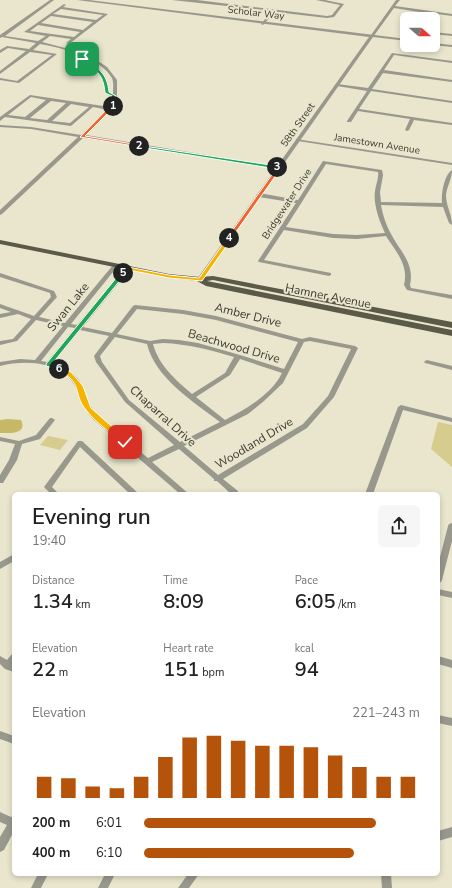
<!DOCTYPE html>
<meta charset="utf-8">
<style>
:root{--surface:#fff;--page:#f6f6f6;--text:#222;--muted:#767676;--accent:#b45309}
body{margin:0;font-family:"Nunito Sans",sans-serif;background:var(--page);color:var(--text);height:100vh;display:flex;flex-direction:column;font-size:15px;white-space:nowrap}
*{box-sizing:border-box;margin:0}
p{font-size:13px;color:var(--muted)}
.icon{flex:none;width:22px;height:22px;fill:none;stroke:currentColor;stroke-width:2;stroke-linecap:round;stroke-linejoin:round}
.map{position:relative;flex:1;overflow:hidden}
.drawer{position:absolute;left:12px;top:492px;width:428px;height:384px;display:flex;flex-direction:column;background:var(--surface);border-radius:6px;box-shadow:0 2px 6px #0003}
.drawer>*{flex:none}
.needle{width:26px;rotate:110deg}
.tools{position:absolute;left:400px;top:12px;display:grid;gap:8px}
.tools a{display:grid;place-items:center;width:40px;height:40px;border-radius:6px;background:var(--surface);box-shadow:0 2px 6px #0003;font-size:20px}
.pin{position:absolute;display:grid;place-items:center;width:34px;height:34px;color:#fff;margin:-17px;border-radius:8px;box-shadow:0 2px 6px #0006}
.km{position:absolute;width:20px;height:20px;margin:-10px;border-radius:50%;background:#222;color:#fff;font-size:11px;line-height:20px;text-align:center}
.round{display:grid;place-items:center;flex:none;width:42px;height:42px;border-radius:6px;background:var(--page)}
.summary{display:flex;align-items:center;justify-content:space-between;height:68px;padding:0 20px}
h1{font-size:22px;font-weight:600;line-height:30px}
.figures{display:grid;grid-template-columns:repeat(3,1fr);gap:6px;height:68px;padding:4px 20px}
.figures div{display:grid;align-content:center}
.figures b{font-size:20px;font-weight:600}
.figures small{font-size:11px;font-weight:400}
.figures p{font-size:11px}
.chart{height:112px;padding:8px 20px}
.chart p{display:flex;justify-content:space-between}
.chart svg{width:100%;height:72px;margin-top:4px;stroke:var(--accent);stroke-width:6}
ul{padding:0 20px;list-style:none;font-size:13px}
li{display:grid;grid-template-columns:64px 48px 1fr;align-items:center;height:30px}
li i{height:10px;border-radius:5px;background:var(--accent)}
.map>svg:first-child{display:block}
</style>
<div class="map">
<svg width="452" height="888" viewBox="0 0 452 888">
<rect width="100%" height="100%" fill="#e9e6cd"/>
<!-- green -->
<g fill="#d5cc8d">
<polygon points="438,422 452,425 452,467 431,449"/>
<polygon points="48,436 68,440 60,450 40,445"/>
</g>
<!-- water -->
<path fill="#c5b967" d="M8 419 21 420C28 435 8 433 0 433V420Z"/>
<g fill="none" stroke-linecap="round" stroke-linejoin="round">
<!-- minor -->
<g fill="#99988d" fill-rule="evenodd">
<path d="M50 0H54L5 36 38 41 46 36 24 32 64 4 66 5 63 7 108 14 69 44 66 43 71 39 50 36 42 42 73 50 92 57 107 67 117 80V94L114 107 86 135 279 167H281V169L83 138 2 214 0 215V210L78 137 31 129 0 127V125L31 127 81 135 108 110 93 107 71 126 5 117 0 121V117L30 95 110 107 112 97 105 93C105 71 91 68 76 57L78 56C94 62 109 74 109 92L113 94C113 89 114 83 112 78 100 57 62 48 40 44L33 50 57 54 19 83 0 80V78L17 81 52 55 30 52 0 74V71L26 51 8 48 0 53V50L7 46 29 49 36 43 2 37 0 38V35ZM61 9 103 15 96 20 53 14ZM51 16 93 22 83 30 41 23ZM38 25 80 32 74 37 30 31ZM31 97 46 100 25 117 8 115ZM51 101 66 103 47 120 30 118ZM71 104 89 107 70 123 52 121Z"/>
<polygon points="172,0 197,0 327,16 332,15 340,5 316,0 325,0 344,4 334,17 327,18 275,12 263,25 261,24 272,11"/>
<polygon points="396,0 400,0 395,6 452,14 452,16 423,12 417,19 413,19 419,12 394,8 373,37 371,37 371,35"/>
<polygon points="433,32 452,34 452,36 433,34"/>
<polygon points="392,53 452,61 452,63 394,55 384,70 452,80 452,82 383,73 372,89 452,101 452,103 371,91 359,109 452,123 452,125 414,120 409,130 407,131 405,130 410,119 358,111 351,122 347,122 347,121 367,91 337,86 335,85 337,84 368,88"/>
<polygon points="296,139 452,163 452,165 298,141 296,141"/>
<path d="M323 161 382 170 383 175 380 192 381 202 442 203C441 194 444 175 452 170 452 179 447 186 446 195 446 206 452 214 452 225L449 223 443 207 381 205C383 216 386 225 391 234 400 251 415 264 410 285L411 288 452 295V299L407 290 404 285C409 265 396 252 386 236L357 239 333 238 284 230 264 260 331 273V275L329 276 259 262 258 261 296 203 259 197 256 195 259 193 298 200ZM326 164 378 172C379 178 376 184 375 191 373 203 379 221 385 233L357 235 333 234 286 227Z"/>
<path d="M115 264 117 265V267L71 324 77 325 126 267H130V269L83 327 112 333 133 306 135 305 183 310 216 316 302 339 310 337 355 346 358 348 334 397 307 428 223 479 238 491V494H231L217 481H214V479L179 449 152 462 189 494H180C161 477 141 461 122 444 113 436 103 428 94 420 79 405 80 383 62 372 45 361 20 361 0 366V362L20 359 35 360 63 326 36 320 17 341 0 345V341L13 339 31 319 18 314 0 318V314L11 312 0 308V304L34 316 51 297 50 293 0 277V273L54 291 57 297 39 317 65 323 113 265ZM137 309 183 314 216 320 298 342 284 369 240 355 198 343 179 340 163 339 150 341 117 334ZM68 327 75 328 47 362 41 361ZM80 330 109 336 94 356 96 362 125 402 174 445 148 458C131 444 114 432 99 417 90 408 87 398 83 387 78 375 65 367 53 363ZM115 337 147 344C155 378 194 402 220 422L180 442 129 400 102 362 100 356ZM310 341 351 349 328 396 303 424 218 475 184 446 248 414 264 401 283 383 304 342ZM163 343C188 344 211 350 234 357L225 373 192 394C176 380 159 366 153 344ZM240 359 282 373C271 395 246 409 225 420L196 397 230 375Z"/>
<polygon points="427,360 452,366 452,370 425,363 424,362 425,361"/>
<polygon points="401,405 452,418 452,422 403,410 373,494 365,494 398,407"/>
<polygon points="50,418 52,418 55,420 40,439 22,444 17,460 3,483 0,483 0,475 9,460 15,444 0,441 0,437 19,441 36,435"/>
<polygon points="78,441 82,441 139,494 130,494 80,447 52,487 59,494 51,494 44,487"/>
<polygon points="452,523 452,541 442,580 441,582 438,583 438,565 448,526 449,524"/>
<polygon points="14,554 14,561 0,569 0,562"/>
<polygon points="438,589 452,592 452,598 438,595"/>
<polygon points="14,654 14,672 5,669 0,664 0,656 7,660 11,655"/>
<polygon points="438,656 452,660 452,668 438,664"/>
<polygon points="438,715 452,718 452,726 438,723"/>
<polygon points="0,731 14,736 14,744 0,739"/>
<polygon points="0,812 11,817 14,816 14,831 4,850 0,852 0,837 7,825 0,822"/>
<polygon points="452,827 452,837 438,841 438,831"/>
<polygon points="38,874 48,874 41,888 31,888"/>
<polygon points="105,874 115,874 108,888 98,888"/>
<polygon points="188,874 199,874 189,888 178,888"/>
<polygon points="381,874 391,874 392,888 382,888"/>
</g>
<!-- tertiary -->
<g fill="#99988d" fill-rule="evenodd">
<polygon points="77,0 89,0 407,39 407,41 373,37 202,280 200,281 197,279 369,37"/>
<polygon points="433,43 452,45 452,47 432,45 433,45"/>
</g>
<!-- primary -->
<polygon fill="#5b5947" fill-rule="evenodd" points="0,240 169,274 200,277 213,276 452,322 452,328 213,280 207,281 452,330 452,336 206,286 197,281 169,278 0,244"/>
</g>
<!-- split-1 -->
<path fill="#22a559" stroke="#fff" d="M81 58H83C98 69 107 72 109 92L116 96 114 106H111L112 96 105 93C103 72 96 71 81 60Z"/>
<!-- split-2 -->
<polygon fill="#f0652b" stroke="#fff" points="111,105 115,106 85,136 139,145 140,147 80,137"/>
<!-- split-3 -->
<polygon fill="#22a559" stroke="#fff" points="137,145 277,166 279,167 277,169 139,147"/>
<!-- split-4 -->
<polygon fill="#f0652b" stroke="#fff" points="275,166 281,168 231,239 228,239 227,238 276,169"/>
<!-- split-5 -->
<polygon fill="#f5b400" stroke="#fff" points="228,237 232,238 202,281 169,278 129,270 125,274 121,273 128,267 169,275 199,278"/>
<!-- split-6 -->
<polygon fill="#22a559" stroke="#fff" points="121,272 126,273 52,364 61,367 61,370 46,366 46,364"/>
<!-- split-7 -->
<path fill="#f5b400" stroke="#fff" d="M57 367H61L71 372 83 386 91 408 127 440V443H123C111 433 96 423 86 410 72 393 84 382 57 370Z"/>
<g text-anchor="middle" dominant-baseline="central" stroke-width="4" stroke-linejoin="round" paint-order="stroke">
<!-- far-street labels -->
<g font-size="10" fill="#3c3b31" stroke="#e9e6cd">
<text transform="translate(256 13) rotate(7)">Scholar Way</text>
<text transform="translate(298 125) rotate(-55)">58th Street</text>
<text transform="translate(377 144) rotate(9)">Jamestown Avenue</text>
<text transform="translate(287 204) rotate(-57)">Bridgewater Drive</text>
</g>
<!-- street labels -->
<g font-size="12" fill="#3c3b31" stroke="#e9e6cd">
<text transform="translate(328 296) rotate(11)">Hamner Avenue</text>
<text transform="translate(68 307) rotate(-51)">Swan Lake</text>
<text transform="translate(248 315) rotate(14)">Amber Drive</text>
<text transform="translate(234 346) rotate(16)">Beachwood Drive</text>
<text transform="translate(163 416) rotate(42)">Chaparral Drive</text>
<text transform="translate(254 443) rotate(-31)">Woodland Drive</text>
</g>
</g>
</svg>
<div class="tools">
<a><svg class="needle" viewBox="-14 -14 28 28"><path d="M0-13l5 13h-10z" fill="#e53935"/><path d="M0 13l5-13h-10z" fill="#767676"/></svg></a>
</div>
<div class="pin" style="left:82px;top:59px;background:#1e9e55"><svg class="icon" aria-label="arrive" viewBox="0 0 24 24"><path d="M6 21V4h12l-3 4 3 4H6"/></svg></div>
<div class="pin" style="left:125px;top:442px;background:#d93025"><svg class="icon" aria-label="check" viewBox="0 0 24 24"><path d="M5 12l5 5 9-10"/></svg></div>
<b class="km" style="left:113px;top:106px">1</b>
<b class="km" style="left:139px;top:146px">2</b>
<b class="km" style="left:277px;top:167px">3</b>
<b class="km" style="left:229px;top:238px">4</b>
<b class="km" style="left:123px;top:273px">5</b>
<b class="km" style="left:59px;top:369px">6</b>
<section class="drawer">
<div class="summary"><div><h1>Evening run</h1><p>19:40</p></div><a class="round"><svg class="icon" aria-label="share" viewBox="0 0 24 24"><path d="M12 15V3M7 8l5-5 5 5M5 13v7h14v-7"/></svg></a></div>
<div class="figures">
<div><p>Distance</p><b>1.34<small> km</small></b></div>
<div><p>Time</p><b>8:09</b></div>
<div><p>Pace</p><b>6:05<small> /km</small></b></div>
</div>
<div class="figures">
<div><p>Elevation</p><b>22<small> m</small></b></div>
<div><p>Heart rate</p><b>151<small> bpm</small></b></div>
<div><p>kcal</p><b>94</b></div>
</div>
<div class="chart"><p><span>Elevation</span>221–243 m</p>
<svg viewBox="0 0 160 44" preserveAspectRatio="none"><path d="M5 44V31M15 44V32M25 44V37M35 44V38M45 44V31M55 44V19M65 44V7M75 44V6M85 44V9M95 44V12M105 44V12M115 44V13M125 44V18M135 44V25M145 44V31M155 44V31"/></svg>
</div>
<ul>
<li><b>200 m</b>6:01<i style="width:84%"></i></li>
<li><b>400 m</b>6:10<i style="width:76%"></i></li>
</ul>
</section>
</div>
